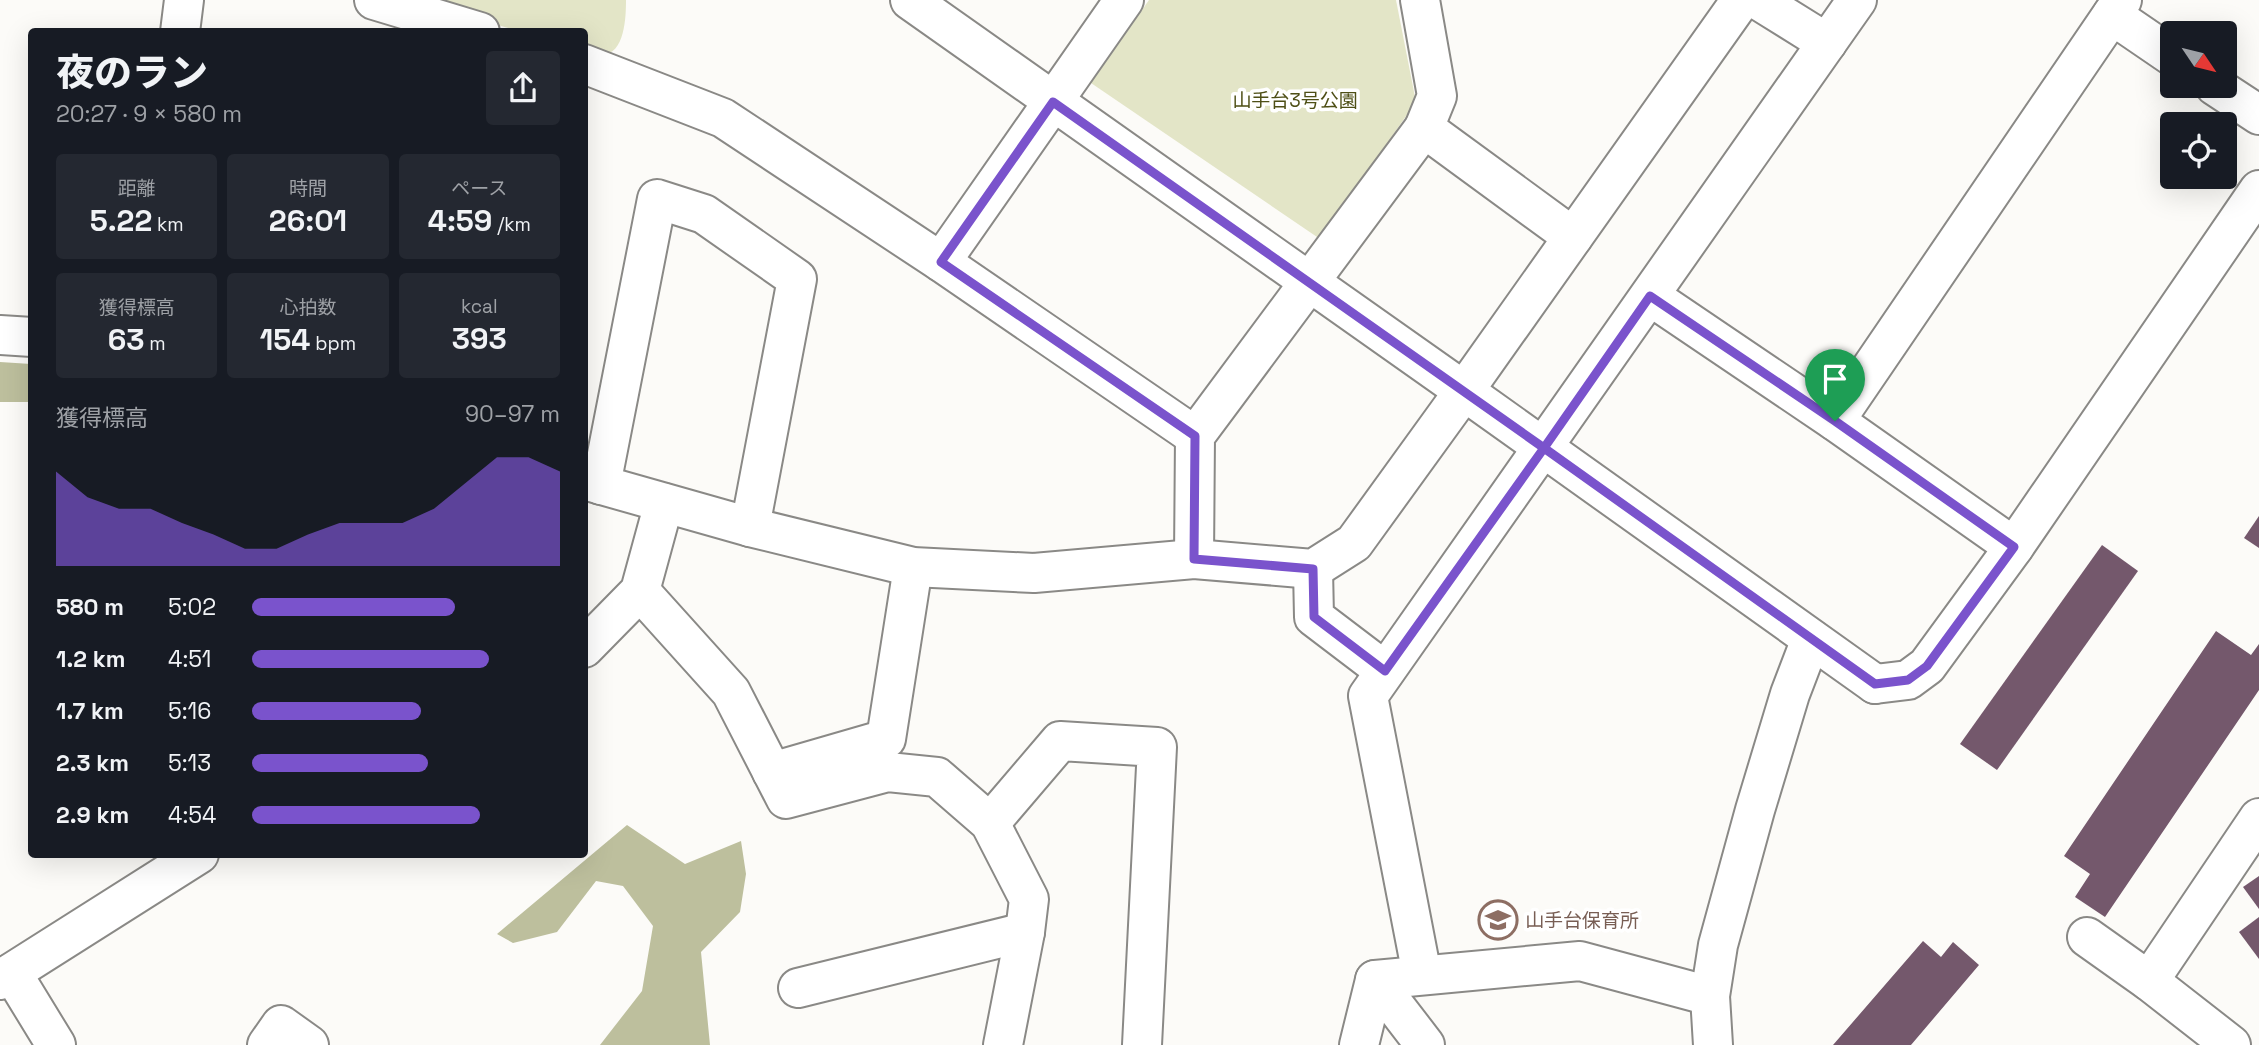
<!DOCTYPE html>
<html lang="ja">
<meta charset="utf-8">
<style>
:root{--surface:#171b24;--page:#242831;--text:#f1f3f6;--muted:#9ea1a6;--accent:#7a53cc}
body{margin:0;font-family:"Space Grotesk","Noto Sans JP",sans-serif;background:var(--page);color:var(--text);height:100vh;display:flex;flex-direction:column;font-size:26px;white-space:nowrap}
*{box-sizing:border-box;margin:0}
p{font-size:23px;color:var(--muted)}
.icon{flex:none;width:38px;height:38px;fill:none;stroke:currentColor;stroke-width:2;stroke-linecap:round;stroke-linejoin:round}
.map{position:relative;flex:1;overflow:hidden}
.sheet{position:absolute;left:28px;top:28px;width:560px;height:830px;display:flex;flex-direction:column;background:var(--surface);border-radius:7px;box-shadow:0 7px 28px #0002}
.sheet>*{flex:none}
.needle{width:46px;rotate:125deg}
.tools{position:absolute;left:2160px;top:21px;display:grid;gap:14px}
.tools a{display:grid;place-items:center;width:77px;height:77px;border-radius:7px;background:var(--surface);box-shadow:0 7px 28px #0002;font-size:35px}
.pin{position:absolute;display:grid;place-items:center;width:60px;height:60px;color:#fff;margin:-72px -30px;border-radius:50% 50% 50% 0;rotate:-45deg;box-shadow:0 0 7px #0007}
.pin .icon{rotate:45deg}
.round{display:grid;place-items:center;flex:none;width:74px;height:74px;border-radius:7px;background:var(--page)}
.overview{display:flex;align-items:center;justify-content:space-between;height:119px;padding:0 28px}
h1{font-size:38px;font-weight:800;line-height:52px}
.metrics{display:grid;grid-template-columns:repeat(3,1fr);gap:10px;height:119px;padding:7px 28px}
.metrics div{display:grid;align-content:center;border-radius:7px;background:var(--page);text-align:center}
.metrics b{font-size:30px;font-weight:800}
.metrics small{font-size:19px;font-weight:400}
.metrics p{font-size:19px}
.chart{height:196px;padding:14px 28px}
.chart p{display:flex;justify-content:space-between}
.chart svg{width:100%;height:126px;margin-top:7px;fill:var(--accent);opacity:.7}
ul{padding:0 28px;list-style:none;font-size:23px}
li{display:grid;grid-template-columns:112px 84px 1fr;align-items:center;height:52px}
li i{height:18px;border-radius:9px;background:var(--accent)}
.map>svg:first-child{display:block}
</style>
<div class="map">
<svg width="2259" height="1045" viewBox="0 0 2259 1045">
<rect width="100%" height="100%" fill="#fcfbf8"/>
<!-- green -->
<g fill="#e3e5c7">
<path d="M408 0H626C626 17 625 54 602 55 597 55 590 52 585 50L584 32 519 31Z"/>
<polygon points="1149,0 1396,0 1416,102 1320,239 1091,83"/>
</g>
<!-- forest -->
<g fill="#bdbf9d">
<polygon points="0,362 31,364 31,402 0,402"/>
<polygon points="627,825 685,864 741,841 746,874 740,912 701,952 710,1045 600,1045 642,991 653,926 623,886 596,881 557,932 513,943 497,934"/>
</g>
<!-- building -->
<g fill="#74586c">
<polygon points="2259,516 2259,548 2244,538"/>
<polygon points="2102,545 2138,571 1997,770 1960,744"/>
<polygon points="2216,631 2251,655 2259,644 2259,690 2105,917 2075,897 2090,874 2064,856"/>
<polygon points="2259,876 2259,909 2243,887"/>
<polygon points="2259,917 2259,959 2239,932"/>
<polygon points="1923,941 1941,957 1953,942 1979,965 1911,1045 1833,1045"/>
</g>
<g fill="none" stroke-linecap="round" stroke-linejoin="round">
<!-- minor casing -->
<g stroke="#8a8986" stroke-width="42">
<g id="minor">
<polyline points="374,0 480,32"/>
<polyline points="1420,0 1437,96 1424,128"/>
<polyline points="1758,0 1827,43"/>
<polyline points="2112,15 2172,56"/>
<polyline points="180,32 184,0"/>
<polyline points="584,64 723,118 941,262 1195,436"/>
<polyline points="2215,86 2259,115"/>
<polyline points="941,262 1124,0"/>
<polyline points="1650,296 1835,421 2014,547"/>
<polyline points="1464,391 1741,0"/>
<polyline points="1835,421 2122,0"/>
<polyline points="601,485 657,199 704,214 797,279 750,527"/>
<polyline points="1194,559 1195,436 1424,128 1573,237"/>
<polyline points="1313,569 1314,617 1385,671"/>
<polyline points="640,591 731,692 786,799 888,772 937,777 990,823 1029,899 1025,932 1003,1045"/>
<polyline points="584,648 640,591 664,503"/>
<polyline points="1875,684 1908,680 1927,666 2014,547 2259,190"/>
<polyline points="772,772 886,739 913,567"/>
<polyline points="990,823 1060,741 1157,747 1142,1045"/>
<polyline points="2087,937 2149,981 2231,1045"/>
<polyline points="12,973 56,1045"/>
<polyline points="1422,975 1368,696 1857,0"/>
<polyline points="0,980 199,854"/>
<polyline points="1375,980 1425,1045"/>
<polyline points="2149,981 2259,818"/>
<polyline points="798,988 1025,932"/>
<polyline points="267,1045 281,1025 309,1045"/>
<polyline points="1359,1045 1375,980 1580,961 1710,996"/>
</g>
</g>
<!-- tertiary casing -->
<g stroke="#8a8986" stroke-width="42">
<g id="tertiary">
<polyline points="910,0 1464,391 1875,684"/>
<polyline points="0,335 32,337"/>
<polyline points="584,480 750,527 913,567 1034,573 1194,559 1313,569 1354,543 1464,391"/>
<polyline points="1713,1045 1710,996 1718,945 1755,810 1790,694 1811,639"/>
</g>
</g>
<!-- minor -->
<use href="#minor" stroke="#fff" stroke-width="38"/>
<!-- tertiary -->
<use href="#tertiary" stroke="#fff" stroke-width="38"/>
</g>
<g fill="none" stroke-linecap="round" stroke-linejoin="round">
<!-- route casing -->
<g stroke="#fff" stroke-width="14">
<polyline id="route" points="1835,421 1650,296 1544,448 1053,102 941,262 1195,436 1194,559 1313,569 1314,617 1385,671 1544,448 1875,684 1908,680 1927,666 2014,547 1835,421"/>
</g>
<!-- route -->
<use href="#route" stroke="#7a53cc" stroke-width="9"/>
</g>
<!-- icons -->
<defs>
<g id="school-ring" transform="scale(2.0125)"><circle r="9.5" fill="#fff" stroke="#8d6e63" stroke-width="1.5"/><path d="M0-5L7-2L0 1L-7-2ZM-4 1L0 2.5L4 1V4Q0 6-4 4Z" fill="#8d6e63"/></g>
</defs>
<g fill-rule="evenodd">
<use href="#school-ring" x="1498" y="920"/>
</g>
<g text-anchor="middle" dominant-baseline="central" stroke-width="7" stroke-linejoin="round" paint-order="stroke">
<!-- park labels -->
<g font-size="19" fill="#4e4f16" stroke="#fff">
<text x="1295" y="100">山手台3号公園</text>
</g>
<!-- education labels -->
<g font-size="19" fill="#785e54" stroke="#fff" text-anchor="start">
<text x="1525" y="920">山手台保育所</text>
</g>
</g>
</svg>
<div class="tools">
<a><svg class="needle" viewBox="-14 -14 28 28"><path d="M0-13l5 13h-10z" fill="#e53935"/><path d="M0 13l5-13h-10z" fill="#9ea1a6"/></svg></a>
<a><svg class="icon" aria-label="locate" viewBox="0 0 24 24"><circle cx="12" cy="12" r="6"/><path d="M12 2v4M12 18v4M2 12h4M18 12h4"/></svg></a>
</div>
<div class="pin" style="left:1835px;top:421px;background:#1e9e55"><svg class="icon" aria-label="arrive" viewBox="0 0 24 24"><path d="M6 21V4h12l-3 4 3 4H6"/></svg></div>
<section class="sheet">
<div class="overview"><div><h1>夜のラン</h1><p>20:27 · 9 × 580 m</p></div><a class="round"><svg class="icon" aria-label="share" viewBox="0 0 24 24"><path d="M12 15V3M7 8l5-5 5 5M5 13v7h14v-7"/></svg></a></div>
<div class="metrics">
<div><p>距離</p><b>5.22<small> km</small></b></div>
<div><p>時間</p><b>26:01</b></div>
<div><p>ペース</p><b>4:59<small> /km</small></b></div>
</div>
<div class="metrics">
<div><p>獲得標高</p><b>63<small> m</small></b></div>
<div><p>心拍数</p><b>154<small> bpm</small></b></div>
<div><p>kcal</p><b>393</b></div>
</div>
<div class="chart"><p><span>獲得標高</span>90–97 m</p>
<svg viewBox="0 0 160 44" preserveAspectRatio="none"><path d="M0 44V11L10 20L20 24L30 24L40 29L50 33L60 38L70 38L80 33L90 29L100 29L110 29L120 24L130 15L140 6L150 6L160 11V44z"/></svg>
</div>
<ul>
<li><b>580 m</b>5:02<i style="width:66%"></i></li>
<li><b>1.2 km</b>4:51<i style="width:77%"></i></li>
<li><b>1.7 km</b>5:16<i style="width:55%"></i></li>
<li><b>2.3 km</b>5:13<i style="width:57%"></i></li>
<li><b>2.9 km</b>4:54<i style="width:74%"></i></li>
</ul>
</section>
</div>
